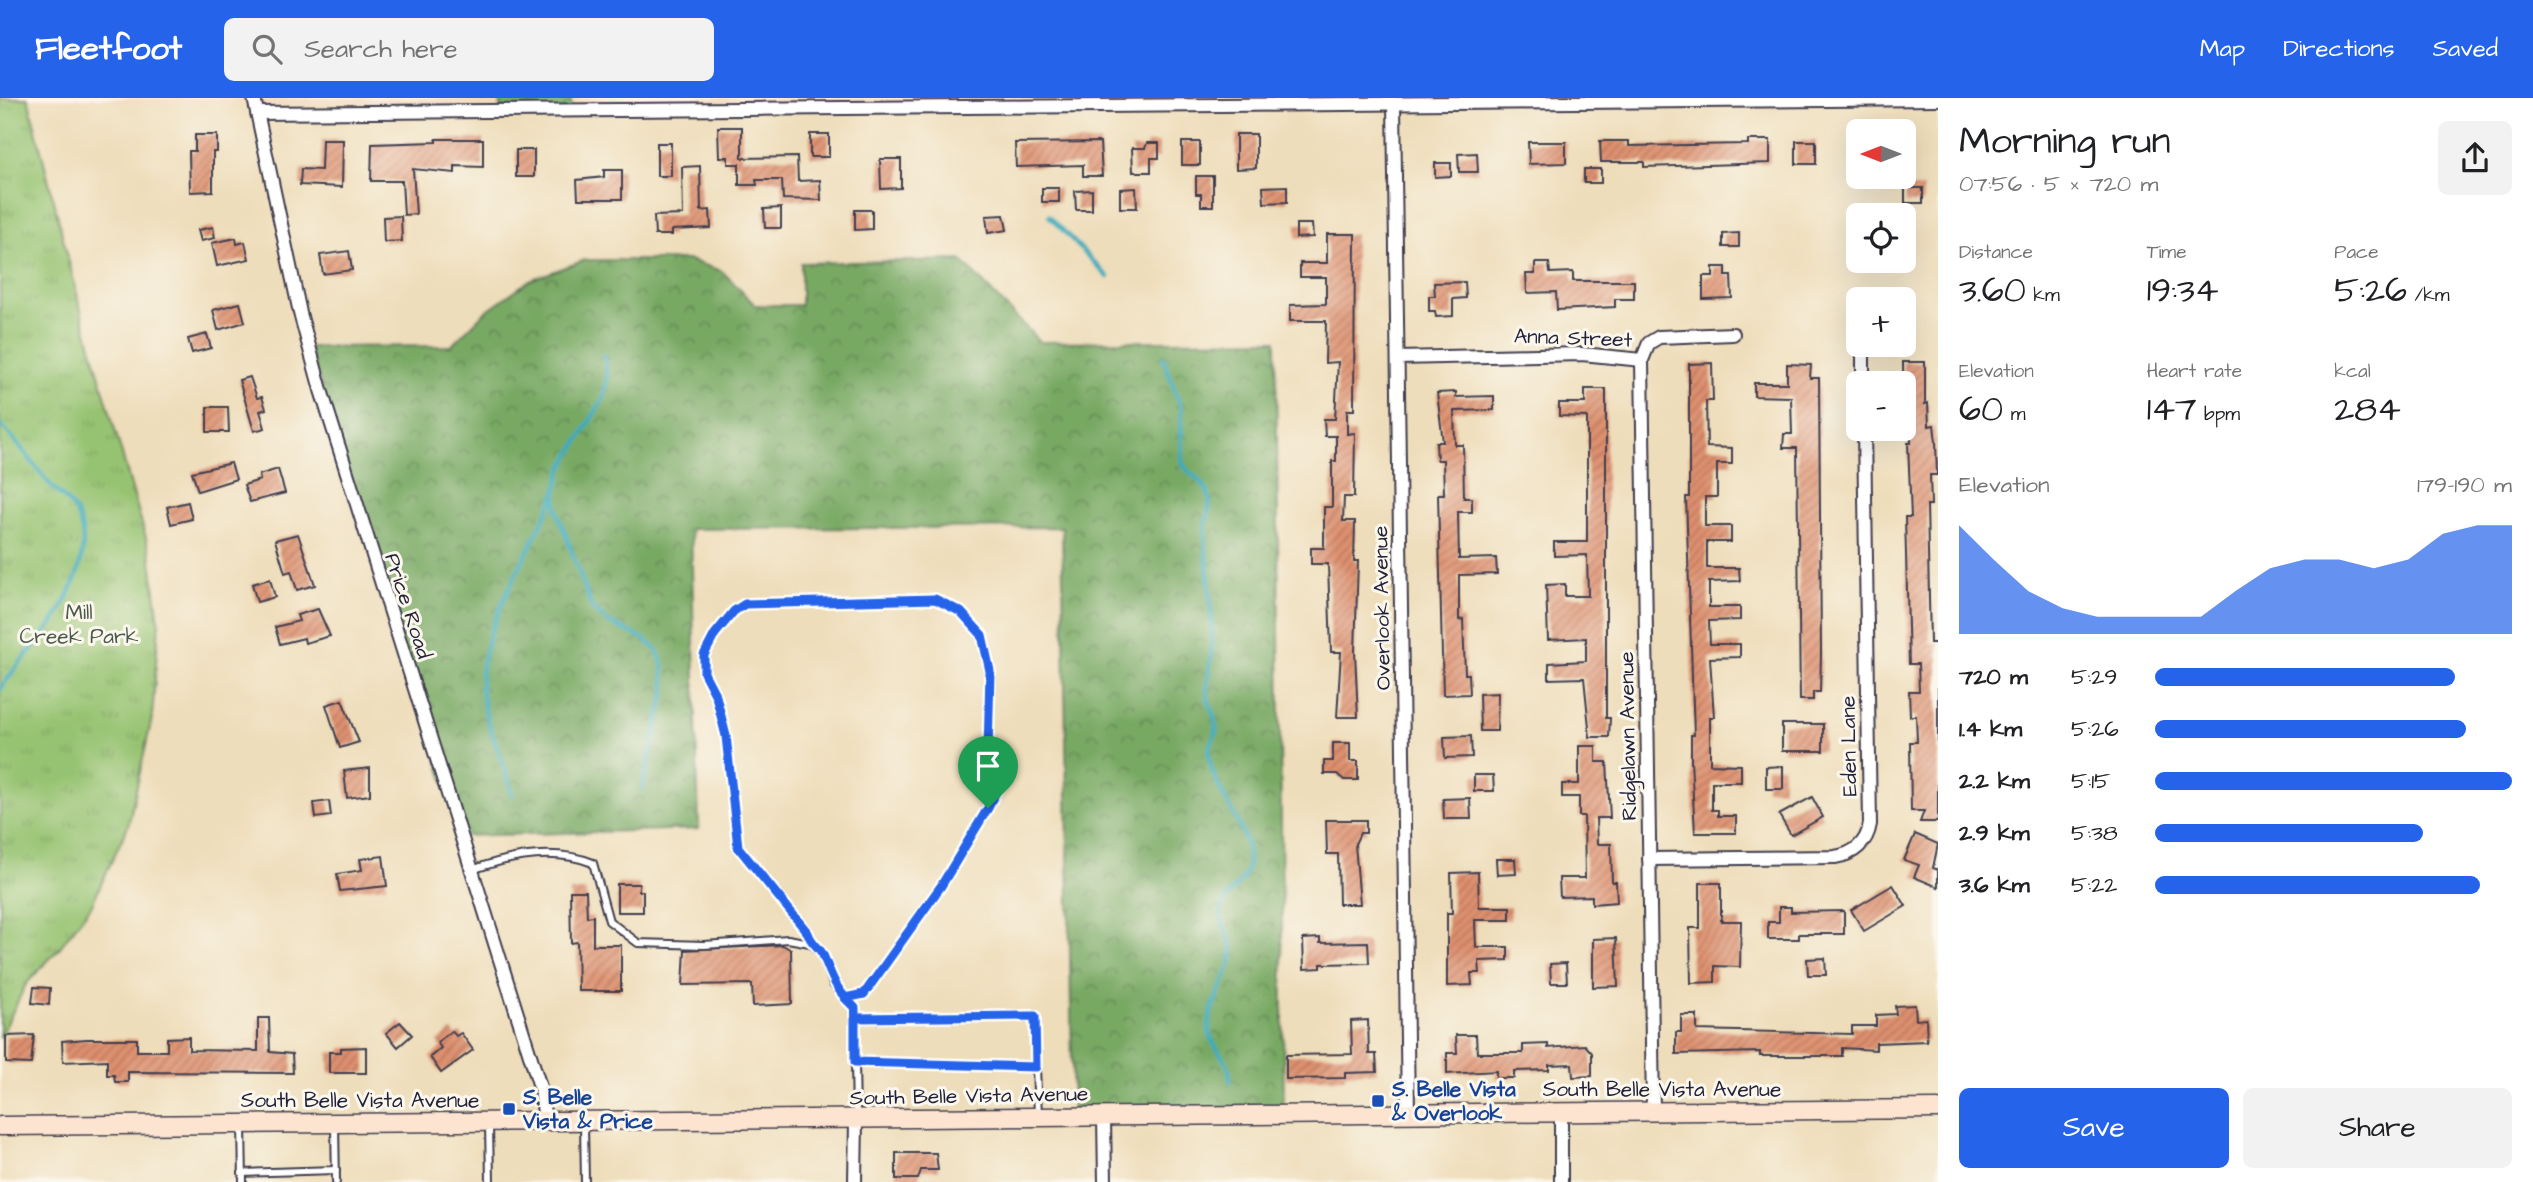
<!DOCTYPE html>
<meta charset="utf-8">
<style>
:root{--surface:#fff;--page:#f2f2f2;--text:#202124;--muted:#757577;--accent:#2563eb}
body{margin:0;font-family:"Architects Daughter",sans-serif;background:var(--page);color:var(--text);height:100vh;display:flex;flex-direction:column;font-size:26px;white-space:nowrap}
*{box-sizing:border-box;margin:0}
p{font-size:23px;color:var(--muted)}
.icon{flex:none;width:38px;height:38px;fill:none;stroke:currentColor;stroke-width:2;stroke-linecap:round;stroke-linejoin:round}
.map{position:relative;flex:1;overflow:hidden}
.side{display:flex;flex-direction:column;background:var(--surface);width:595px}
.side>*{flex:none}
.needle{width:46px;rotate:270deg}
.tools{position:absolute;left:1846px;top:21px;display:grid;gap:14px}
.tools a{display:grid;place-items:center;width:70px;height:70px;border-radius:10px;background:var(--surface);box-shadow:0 7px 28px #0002;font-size:35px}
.pin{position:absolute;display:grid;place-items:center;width:60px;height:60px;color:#fff;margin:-72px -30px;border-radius:50% 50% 50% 0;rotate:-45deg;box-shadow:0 0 7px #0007}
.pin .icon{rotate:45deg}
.round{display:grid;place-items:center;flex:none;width:74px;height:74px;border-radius:10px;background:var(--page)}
.overview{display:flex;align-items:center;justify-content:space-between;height:119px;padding:0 21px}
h1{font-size:38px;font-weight:600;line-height:52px}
.figures{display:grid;grid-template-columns:repeat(3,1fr);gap:10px;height:119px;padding:7px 21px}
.figures div{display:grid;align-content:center}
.figures b{font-size:35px;font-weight:600}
.figures small{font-size:19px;font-weight:400}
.figures p{font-size:19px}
.chart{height:196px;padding:14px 21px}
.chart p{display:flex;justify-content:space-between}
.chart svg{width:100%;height:126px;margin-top:7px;fill:var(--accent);opacity:.7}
.button{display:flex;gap:14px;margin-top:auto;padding:14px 21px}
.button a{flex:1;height:80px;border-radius:10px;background:var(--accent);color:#fff;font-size:28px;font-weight:600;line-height:80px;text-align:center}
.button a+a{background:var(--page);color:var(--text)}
ul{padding:0 21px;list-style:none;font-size:23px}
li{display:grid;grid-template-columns:112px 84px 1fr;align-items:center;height:52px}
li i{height:18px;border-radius:9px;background:var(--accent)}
header{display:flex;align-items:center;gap:42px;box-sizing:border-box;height:98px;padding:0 35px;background:var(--accent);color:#fff}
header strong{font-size:33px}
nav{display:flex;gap:38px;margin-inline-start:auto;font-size:24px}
.search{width:490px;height:63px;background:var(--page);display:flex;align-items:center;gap:18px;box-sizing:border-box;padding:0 24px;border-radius:10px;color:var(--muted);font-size:26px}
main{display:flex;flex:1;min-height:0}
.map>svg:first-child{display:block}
</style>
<header>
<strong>Fleetfoot</strong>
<div class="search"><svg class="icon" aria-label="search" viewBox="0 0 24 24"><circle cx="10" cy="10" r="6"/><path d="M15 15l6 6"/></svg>Search here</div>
<nav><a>Map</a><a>Directions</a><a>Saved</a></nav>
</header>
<main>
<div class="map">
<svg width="1938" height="1084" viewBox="0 0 1938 1084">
<defs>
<pattern id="forest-crowns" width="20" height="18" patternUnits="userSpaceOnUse" patternTransform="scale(1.75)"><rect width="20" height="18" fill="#78a963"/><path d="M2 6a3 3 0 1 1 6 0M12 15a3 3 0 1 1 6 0" fill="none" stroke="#628953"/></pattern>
<pattern id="park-tufts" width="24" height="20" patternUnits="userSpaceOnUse" patternTransform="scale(1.75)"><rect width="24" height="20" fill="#96c371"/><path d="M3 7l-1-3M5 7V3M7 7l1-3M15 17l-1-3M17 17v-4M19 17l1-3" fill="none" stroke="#81a763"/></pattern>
<pattern id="building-hatch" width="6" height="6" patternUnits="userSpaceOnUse" patternTransform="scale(1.75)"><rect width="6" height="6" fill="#de906e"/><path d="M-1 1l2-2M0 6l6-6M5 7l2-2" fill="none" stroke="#b4755c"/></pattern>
</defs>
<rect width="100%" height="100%" fill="#fbf7ec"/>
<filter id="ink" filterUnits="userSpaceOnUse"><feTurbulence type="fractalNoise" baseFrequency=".0143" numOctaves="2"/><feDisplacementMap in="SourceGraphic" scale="14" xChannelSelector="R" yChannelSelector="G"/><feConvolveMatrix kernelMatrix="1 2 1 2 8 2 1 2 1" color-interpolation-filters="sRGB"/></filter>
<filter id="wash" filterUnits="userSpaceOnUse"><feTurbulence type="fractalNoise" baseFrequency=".00686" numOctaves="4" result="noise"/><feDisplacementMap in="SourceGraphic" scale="28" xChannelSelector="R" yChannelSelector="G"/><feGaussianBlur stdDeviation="1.57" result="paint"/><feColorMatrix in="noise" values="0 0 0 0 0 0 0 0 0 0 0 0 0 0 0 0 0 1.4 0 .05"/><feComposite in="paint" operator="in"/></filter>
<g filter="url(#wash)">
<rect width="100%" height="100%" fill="#eeddba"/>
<!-- forest -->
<g fill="url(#forest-crowns)" stroke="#4d664f" stroke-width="2">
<polygon points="500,0 571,0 571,12 500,13"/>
<polygon points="585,162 689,162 722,173 755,207 801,207 801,165 961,162 1040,244 1276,242 1284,1017 1073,1019 1062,429 691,431 699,731 461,738 309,249 451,248 486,213 530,182"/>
</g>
<!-- park -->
<polygon fill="url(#park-tufts)" stroke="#5c7256" stroke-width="2" points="0,0 28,0 83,220 150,454 159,525 152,620 128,728 91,808 57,853 26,886 0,940"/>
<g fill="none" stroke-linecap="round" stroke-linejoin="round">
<!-- stream -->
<g stroke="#3dabbc" stroke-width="4.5">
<polyline points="1049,118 1108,179"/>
<polyline points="604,257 607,279 603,301 562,371 556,394 557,413 592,510 608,524 644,541 657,552 663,567 665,593 642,692"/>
<path d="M1163 260 1181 309 1182 364C1187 377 1203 381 1208 395 1213 409 1204 423 1205 437 1207 473 1212 507 1212 543 1212 559 1208 575 1207 591 1206 605 1217 617 1216 632 1216 640 1208 645 1209 656 1212 695 1250 725 1248 765 1247 786 1227 791 1222 809 1217 828 1235 841 1232 860 1227 884 1209 905 1209 930 1210 951 1232 961 1230 983"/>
<path d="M0 326C18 344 31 363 47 383 55 393 66 400 73 410 96 443 74 491 56 520 39 545 16 566 0 592"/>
<path d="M512 697C505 661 484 627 481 589 477 533 534 449 555 396"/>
</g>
</g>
<g id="blocks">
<!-- building -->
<g fill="url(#building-hatch)">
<polygon points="718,29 742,29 742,60 797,59 798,83 820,82 821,102 783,101 782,82 756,82 757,87 739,87 739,66 728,66 728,59 719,59"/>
<rect x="810" y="36" width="19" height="23"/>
<polygon points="1236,36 1256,36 1256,70 1236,71"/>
<polygon points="195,37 217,37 217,54 213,54 213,93 190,94 189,53 195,53"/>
<polygon points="436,41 483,41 483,69 455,68 455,75 413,71 416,116 404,117 402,83 371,83 372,46 436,44"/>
<polygon points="322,42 343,42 342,89 300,87 301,71 321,72"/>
<polygon points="1748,42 1770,42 1770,65 1644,69 1644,64 1601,64 1600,43 1629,43 1629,48 1748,46"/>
<rect x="1796" y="43" width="20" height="23"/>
<polygon points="1100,44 1102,78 1083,78 1083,67 1016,69 1015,45"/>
<rect x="1182" y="44" width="18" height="23"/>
<polygon points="1528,44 1566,44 1566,65 1529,66"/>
<rect x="657" y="45" width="14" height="33"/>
<polygon points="1147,45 1159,45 1159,60 1151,60 1151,74 1133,74 1132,50 1145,50"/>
<rect x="516" y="52" width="18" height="27"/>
<polygon points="1477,55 1478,74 1459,74 1458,56"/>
<polygon points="880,61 901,61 901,90 881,91"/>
<polygon points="1435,65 1451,65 1451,78 1435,79"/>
<polygon points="700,68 701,113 710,112 711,130 672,132 672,137 655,137 654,118 683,117 682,69"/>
<rect x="1584" y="71" width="17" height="14"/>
<polygon points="604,72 622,72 622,101 578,101 577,82 604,79"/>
<polygon points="1196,78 1213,78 1213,108 1201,108 1201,96 1196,96"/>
<polygon points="1287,88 1287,104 1264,105 1263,89"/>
<rect x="1042" y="90" width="17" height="14"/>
<polygon points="1136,90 1137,110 1120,110 1120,91"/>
<rect x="1905" y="90" width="18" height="15"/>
<polygon points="1092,92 1092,112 1076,112 1075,93"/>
<polygon points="781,110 781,130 765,130 764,111"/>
<polygon points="855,112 872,112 872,131 855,132"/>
<polygon points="1004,117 1007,132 988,135 986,118"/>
<polygon points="401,118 402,143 384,144 383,119"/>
<polygon points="1296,126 1312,126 1313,139 1296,140"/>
<polygon points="213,129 215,140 201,143 198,132"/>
<polygon points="1739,135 1739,149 1723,149 1723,136"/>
<polygon points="1327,136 1355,136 1354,312 1347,312 1347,336 1355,335 1354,399 1344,399 1343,423 1355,423 1354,463 1358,463 1355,554 1358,619 1337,619 1341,554 1331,554 1328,466 1311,466 1311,450 1324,450 1324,409 1332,409 1332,363 1336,363 1336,338 1325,338 1324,321 1335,321 1338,264 1325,265 1326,223 1290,223 1290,207 1326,206 1326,179 1300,179 1300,165 1327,165"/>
<polygon points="236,140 237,146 245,144 249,161 217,168 212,145"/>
<polygon points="349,153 352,172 323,176 320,157"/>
<polygon points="1535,165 1549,165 1550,175 1573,174 1573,183 1634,183 1634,201 1615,201 1615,209 1557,212 1556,194 1527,195 1526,176 1535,176"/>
<polygon points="1713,169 1726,169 1726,178 1731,178 1732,200 1703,201 1703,178 1713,178"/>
<polygon points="1465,184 1466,200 1453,201 1453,218 1436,219 1435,213 1429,213 1429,198 1435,198 1434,185"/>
<polygon points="240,205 245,224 218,232 213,212"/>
<polygon points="207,236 211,250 192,255 188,241"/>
<polygon points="1903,264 1925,264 1925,306 1928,305 1929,328 1934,327 1936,344 1937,377 1930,377 1931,407 1927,407 1930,545 1938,545 1938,724 1920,724 1924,713 1911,713 1910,644 1917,644 1916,618 1910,618 1909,593 1919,593 1918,566 1909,566 1905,419 1911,419 1908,345 1911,345 1910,322 1904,322"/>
<polygon points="1712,265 1713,303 1706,303 1707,349 1732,350 1732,366 1717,366 1717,399 1705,399 1705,428 1731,428 1731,444 1707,444 1707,470 1739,470 1740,483 1709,484 1709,509 1740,509 1740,522 1709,523 1710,546 1740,546 1740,559 1710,560 1714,619 1710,619 1710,666 1741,667 1741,684 1712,684 1712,712 1718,712 1718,718 1736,718 1736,735 1695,735 1691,662 1691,637 1694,637 1686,399 1689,399 1689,266"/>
<polygon points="1787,266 1811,267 1810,280 1819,280 1821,556 1820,594 1813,594 1813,602 1800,602 1797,350 1783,350 1784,336 1792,336 1791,299 1754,298 1754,285 1787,285"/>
<polygon points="250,279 257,300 262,299 266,311 260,313 265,330 254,333 239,282"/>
<polygon points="1585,291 1606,291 1606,620 1610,620 1609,639 1590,639 1584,580 1549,581 1549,565 1586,563 1586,540 1548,542 1546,487 1565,486 1565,498 1588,498 1587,457 1554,458 1554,444 1587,444 1587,319 1559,318 1559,305 1585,305"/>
<polygon points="1456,294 1456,299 1494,298 1494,312 1454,313 1455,347 1463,347 1464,400 1472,400 1472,414 1458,414 1459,461 1496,460 1497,476 1459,477 1459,522 1463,521 1465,576 1469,576 1470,596 1443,597 1438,396 1444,396 1443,362 1437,362 1436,344 1443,344 1437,295"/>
<polygon points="207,309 228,309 229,334 207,334"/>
<polygon points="231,365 236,381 198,393 192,374"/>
<polygon points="278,371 285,395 250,404 244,387 260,382 259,377"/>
<polygon points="188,404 192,421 171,426 167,409"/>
<polygon points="298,436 315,487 297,492 291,473 285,475 275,442"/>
<polygon points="270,481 275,499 257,504 252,486"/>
<polygon points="318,511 330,538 305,545 304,540 280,546 275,529 299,523 297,517"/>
<polygon points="1498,595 1497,633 1480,633 1479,596"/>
<polygon points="342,602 359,644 340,650 326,607"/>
<rect x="1782" y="626" width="41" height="27"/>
<polygon points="1471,638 1472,659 1445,660 1444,639"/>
<polygon points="1333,645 1350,645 1350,663 1358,663 1358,682 1344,682 1337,676 1324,676 1324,663 1333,663"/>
<polygon points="1579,648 1596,648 1596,664 1607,664 1610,720 1596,720 1597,746 1611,746 1612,784 1616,784 1617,804 1592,806 1592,798 1560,799 1559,780 1585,780 1584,718 1579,718 1579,699 1562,699 1562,686 1579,686"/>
<polygon points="1783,668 1783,691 1766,691 1766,669"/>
<polygon points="370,670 370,697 347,700 344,673"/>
<polygon points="1474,677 1493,677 1494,693 1474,693"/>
<polygon points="1812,699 1823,719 1791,737 1779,717"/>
<polygon points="1470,700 1471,721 1444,721 1443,701"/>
<polygon points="329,703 331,718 316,720 314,705"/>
<polygon points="1326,722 1366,722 1366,735 1360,735 1355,746 1360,806 1339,806 1338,756 1327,756"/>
<polygon points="1915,736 1938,746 1933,770 1938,772 1938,789 1914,779 1919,767 1904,762"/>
<polygon points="383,758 387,788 340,793 337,776 362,772 360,761"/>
<polygon points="1496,761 1515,761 1516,776 1497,777"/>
<polygon points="1478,774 1479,809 1510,809 1510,822 1475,822 1476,849 1508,849 1508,862 1479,863 1480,875 1471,875 1472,887 1447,888 1447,815 1452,815 1451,775"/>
<polygon points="1700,785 1721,785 1721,823 1741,823 1740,869 1715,868 1715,884 1691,885 1690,830 1700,830"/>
<polygon points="617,786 639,786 639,793 643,793 643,814 617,814"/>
<polygon points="1893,787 1906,808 1864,833 1851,812"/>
<polygon points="570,793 586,793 587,819 593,818 593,847 621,847 621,893 578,893 577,844 571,845"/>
<polygon points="1779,809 1791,809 1791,814 1844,813 1844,836 1799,836 1799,841 1768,841 1768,824 1779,824"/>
<polygon points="1320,840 1320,845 1368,844 1369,865 1321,866 1321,870 1304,871 1303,841"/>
<polygon points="1616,840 1618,888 1593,889 1593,841"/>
<polygon points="783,847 791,852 792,906 753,908 752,886 683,887 685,852"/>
<polygon points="1825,860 1826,877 1808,877 1807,861"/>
<polygon points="1566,865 1567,885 1551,885 1550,866"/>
<polygon points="34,889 50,890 49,907 32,905"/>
<polygon points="1915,907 1916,922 1926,921 1927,943 1876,945 1876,952 1842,950 1842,958 1760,958 1760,954 1676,956 1676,934 1681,934 1681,917 1697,917 1697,932 1852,936 1852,928 1876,928 1876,917 1896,916 1895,908"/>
<polygon points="258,920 269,920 270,954 292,956 293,975 128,974 128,984 115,984 114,977 107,977 107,962 63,964 62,943 87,941 137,941 137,953 167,953 167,940 189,939 189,952 258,953"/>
<polygon points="1368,922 1369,956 1376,956 1377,974 1345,975 1345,980 1286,981 1286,957 1352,956 1351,923"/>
<polygon points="400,924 412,937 398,949 386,935"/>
<polygon points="452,933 456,938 461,935 473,952 441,975 430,959 441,950 437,944"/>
<polygon points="34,937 31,966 6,965 6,938"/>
<polygon points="1456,937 1476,937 1477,955 1523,955 1523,947 1548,946 1548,950 1585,947 1592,955 1592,978 1573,979 1572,966 1549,967 1549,972 1514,973 1514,980 1496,980 1496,973 1447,976 1447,955 1457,955"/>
<polygon points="366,949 366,975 329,975 329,954 341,954 341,950"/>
<polygon points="896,1055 936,1055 938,1072 921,1072 918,1081 896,1081"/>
</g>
</g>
</g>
<g filter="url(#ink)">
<use href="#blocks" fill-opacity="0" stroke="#413e4e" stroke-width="2"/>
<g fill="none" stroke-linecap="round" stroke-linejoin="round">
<!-- lane casing -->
<g stroke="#413e4e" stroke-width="10">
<g id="lane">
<path d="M472 772C510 758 555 750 593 765L609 823 638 845 704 847 788 841 810 845 822 855 833 886 855 910V964"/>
<polyline points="855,921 1035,918 1036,969"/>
<polyline points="856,1017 855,964 1036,969 1038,1017"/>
<polyline points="242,1026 243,1084"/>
<polyline points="489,1026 490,1084"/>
<polyline points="584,1026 585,1084"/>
<polyline points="335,1027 336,1084"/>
<polyline points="242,1075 336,1072"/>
</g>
</g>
<!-- street casing -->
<g stroke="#413e4e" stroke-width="16">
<g id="street">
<polyline points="254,0 300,215 321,292 541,992 545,1023"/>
<polyline points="1394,5 1408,1015"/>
<polyline points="257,15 1938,1"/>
<polyline points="1863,247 1863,285"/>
<polyline points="1398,260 1582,256 1642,262"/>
<path d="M1649 761 1835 759C1854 756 1867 745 1870 726L1864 331"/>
<polyline points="1653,1013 1642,262 1649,245 1659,239 1733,236"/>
<polyline points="1561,1015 1561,1084"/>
<polyline points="1104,1019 1105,1084"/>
<polyline points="855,1084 856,1023"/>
</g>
</g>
<!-- secondary casing -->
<g stroke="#413e4e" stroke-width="21">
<polyline id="secondary" points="0,1028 1938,1011"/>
</g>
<!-- path -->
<polyline stroke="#413e4e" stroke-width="2.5" stroke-dasharray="5 5" stroke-linecap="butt" points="806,833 738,749 726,638 717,598 704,575 704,557 715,536 734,513 745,506 935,501 961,514 983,537 990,573 988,654 997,691 941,788 864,896 858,897"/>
<!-- lane -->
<use href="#lane" stroke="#fff" stroke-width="6"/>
<!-- street -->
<use href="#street" stroke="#fff" stroke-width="12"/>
<!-- secondary -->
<use href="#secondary" stroke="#fde4d1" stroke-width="18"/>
</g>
</g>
<g fill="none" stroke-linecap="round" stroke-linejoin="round" filter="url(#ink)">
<!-- route casing -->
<g stroke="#fff" stroke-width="14">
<path id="route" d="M988 710 941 788 864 896 845 900 855 910V964L1036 969 1035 918 855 920V910C835 891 833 881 823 857 819 848 811 846 808 835L738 749 726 638 716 598 704 575V557L715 536 734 513 745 506 935 501 961 514 982 537 990 573 988 654 997 691 988 710"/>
</g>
<!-- route -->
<use href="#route" stroke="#2563eb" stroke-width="9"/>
</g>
<!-- markers -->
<g fill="#1a4fb4" stroke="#fbf7ec" stroke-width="2.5">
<rect x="1371" y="996" width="14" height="14" rx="3.5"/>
<rect x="502" y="1004" width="14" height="14" rx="3.5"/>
</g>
<g text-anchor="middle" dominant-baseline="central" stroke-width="6" stroke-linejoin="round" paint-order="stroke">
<!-- street labels -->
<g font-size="21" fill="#22223b" stroke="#fbf7ec">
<text transform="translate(1573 240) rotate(2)">Anna Street</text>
<text transform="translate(408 508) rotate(72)">Price Road</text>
<text transform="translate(1382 510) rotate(-91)">Overlook Avenue</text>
<text transform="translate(1628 638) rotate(-91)">Ridgelawn Avenue</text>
<text transform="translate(1849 648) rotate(-91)">Eden Lane</text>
<text x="1662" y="991">South Belle Vista Avenue</text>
<text transform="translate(969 998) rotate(-1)">South Belle Vista Avenue</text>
<text x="360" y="1002">South Belle Vista Avenue</text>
</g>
<!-- park labels -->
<g font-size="21" fill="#4b5a4e" stroke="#fbf7ec">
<text x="79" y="514">Mill<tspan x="79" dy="24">Creek Park</tspan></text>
</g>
<!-- transit labels -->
<g font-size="21" font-weight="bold" fill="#164399" stroke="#fbf7ec" text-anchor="start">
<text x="1392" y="991">S. Belle Vista<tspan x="1392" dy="24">&amp; Overlook</tspan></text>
<text x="523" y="999">S. Belle<tspan x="523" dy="24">Vista &amp; Price</tspan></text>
</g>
</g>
</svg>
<div class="tools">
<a><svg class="needle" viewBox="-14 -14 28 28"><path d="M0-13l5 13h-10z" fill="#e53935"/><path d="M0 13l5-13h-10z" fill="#757577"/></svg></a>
<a><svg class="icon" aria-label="locate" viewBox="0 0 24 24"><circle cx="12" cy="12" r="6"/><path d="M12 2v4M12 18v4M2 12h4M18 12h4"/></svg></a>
<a>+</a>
<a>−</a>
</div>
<div class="pin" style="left:988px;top:710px;background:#1e9e55"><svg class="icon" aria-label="arrive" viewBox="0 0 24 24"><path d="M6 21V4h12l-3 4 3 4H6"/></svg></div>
</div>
<section class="side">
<div class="overview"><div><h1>Morning run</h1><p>07:56 · 5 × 720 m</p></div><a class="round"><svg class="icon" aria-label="share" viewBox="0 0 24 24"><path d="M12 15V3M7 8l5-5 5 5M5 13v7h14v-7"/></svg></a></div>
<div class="figures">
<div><p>Distance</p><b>3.60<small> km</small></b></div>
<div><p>Time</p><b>19:34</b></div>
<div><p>Pace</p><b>5:26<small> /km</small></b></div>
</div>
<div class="figures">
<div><p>Elevation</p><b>60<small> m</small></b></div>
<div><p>Heart rate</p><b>147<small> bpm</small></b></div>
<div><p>kcal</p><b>284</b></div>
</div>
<div class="chart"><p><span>Elevation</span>179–190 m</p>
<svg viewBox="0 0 160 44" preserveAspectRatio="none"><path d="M0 44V6L10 18L20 29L30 35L40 38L50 38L60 38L70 38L80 29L90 21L100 18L110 18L120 21L130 18L140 9L150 6L160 6V44z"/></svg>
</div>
<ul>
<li><b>720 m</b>5:29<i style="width:84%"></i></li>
<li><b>1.4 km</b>5:26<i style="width:87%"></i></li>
<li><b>2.2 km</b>5:15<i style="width:100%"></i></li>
<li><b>2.9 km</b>5:38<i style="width:75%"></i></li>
<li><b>3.6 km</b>5:22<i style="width:91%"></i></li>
</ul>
<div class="button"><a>Save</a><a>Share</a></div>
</section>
</main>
